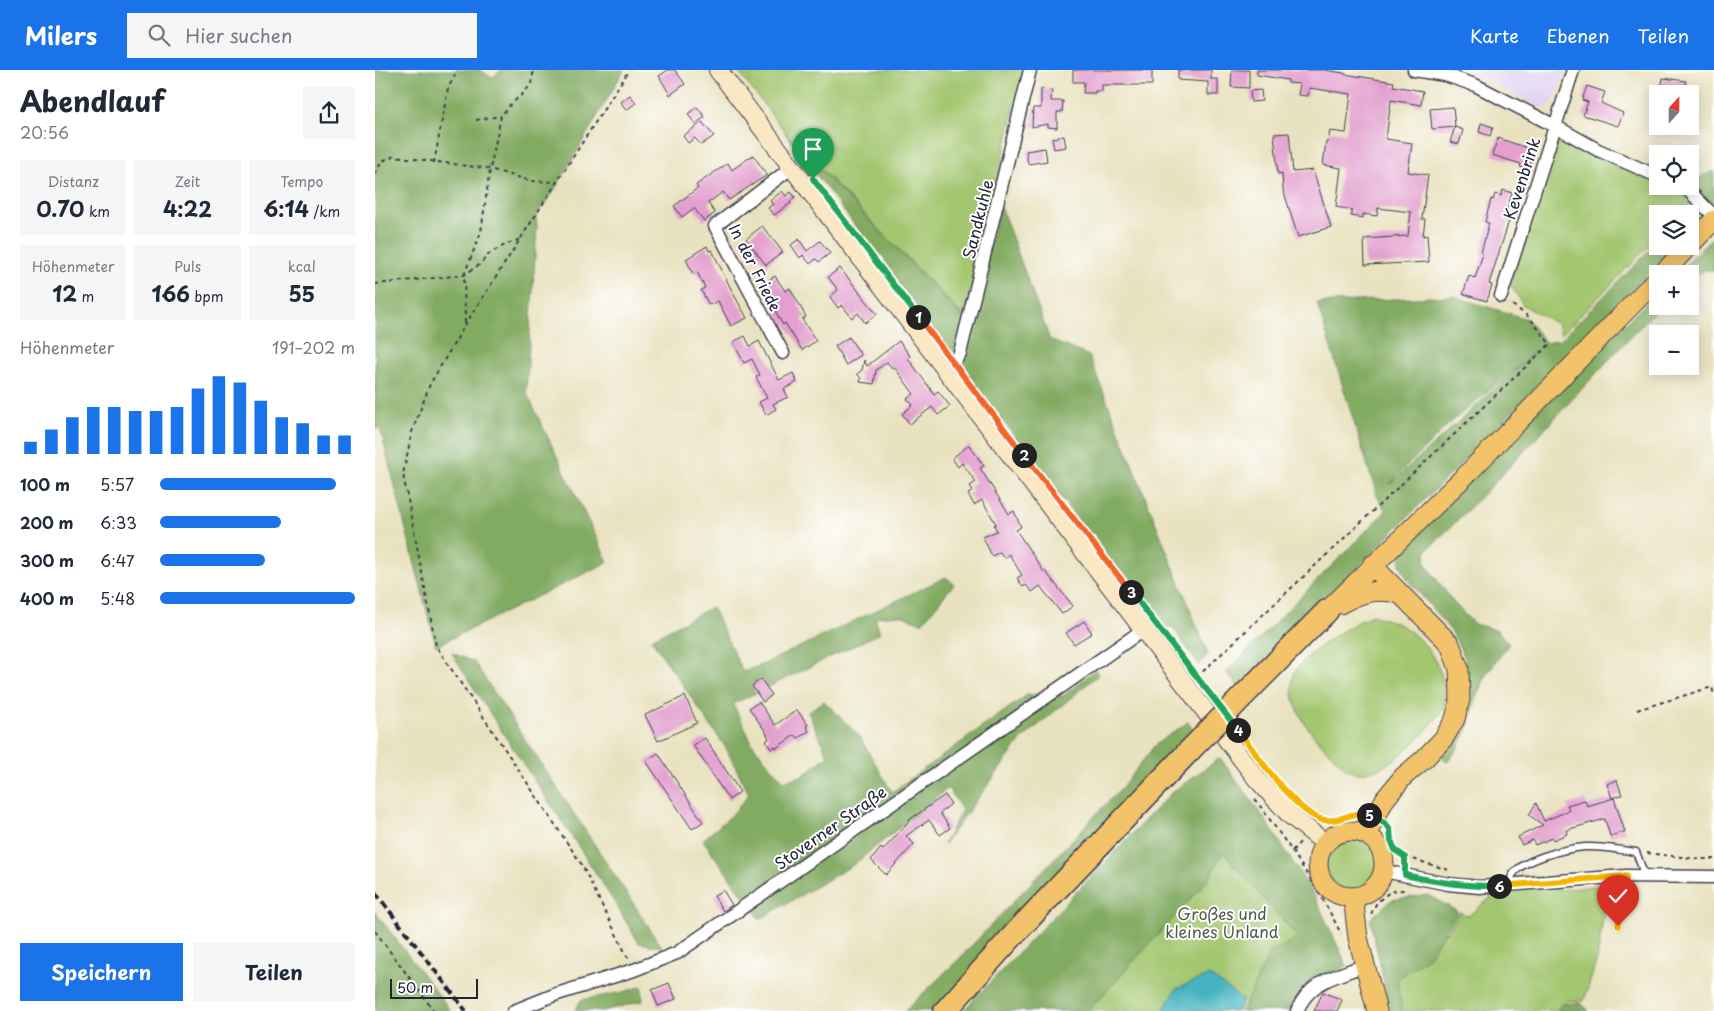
<!DOCTYPE html>
<html lang="de">
<meta charset="utf-8">
<style>
:root{--surface:#fff;--page:#f6f6f7;--text:#1f2937;--muted:#747a83;--accent:#1a73e8}
body{margin:0;font-family:"Playpen Sans",sans-serif;background:var(--page);color:var(--text);height:100vh;display:flex;flex-direction:column;font-size:19px;white-space:nowrap}
*{box-sizing:border-box;margin:0}
p{font-size:16px;color:var(--muted)}
.icon{flex:none;width:28px;height:28px;fill:none;stroke:currentColor;stroke-width:2;stroke-linecap:round;stroke-linejoin:round}
.map{position:relative;flex:1;overflow:hidden}
.side{display:flex;flex-direction:column;background:var(--surface);width:375px}
.side>*{flex:none}
.needle{width:32px;rotate:21deg}
.buttons{position:absolute;left:1274px;top:15px;display:grid;gap:10px}
.buttons a{display:grid;place-items:center;width:50px;height:50px;border-radius:0px;background:var(--surface);box-shadow:0 2px 12px #0003;font-size:25px}
.scale{position:absolute;left:15px;bottom:12px;width:88px;box-sizing:border-box;padding-left:5px;border:2px solid #22223b;border-top:0;font-size:14px;line-height:18px;white-space:nowrap;color:#22223b;-webkit-text-stroke:4px #fff;paint-order:stroke}
.pin{position:absolute;display:grid;place-items:center;width:42px;height:42px;color:#fff;margin:-51px -21px;border-radius:50% 50% 50% 0;rotate:-45deg;box-shadow:0 0 5px #0007}
.pin .icon{rotate:45deg}
.km{position:absolute;width:25px;height:25px;margin:-12px;border-radius:50%;background:#222;color:#fff;font-size:14px;line-height:25px;text-align:center}
.round{display:grid;place-items:center;flex:none;width:52px;height:52px;border-radius:0px;background:var(--page)}
.overview{display:flex;align-items:center;justify-content:space-between;height:85px;padding:0 20px}
h1{font-size:28px;font-weight:700;line-height:38px}
.stats{display:grid;grid-template-columns:repeat(3,1fr);gap:8px;height:85px;padding:5px 20px}
.stats div{display:grid;align-content:center;border-radius:0px;background:var(--page);text-align:center}
.stats b{font-size:21px;font-weight:700}
.stats small{font-size:14px;font-weight:400}
.stats p{font-size:14px}
.chart{height:140px;padding:10px 20px}
.chart p{display:flex;justify-content:space-between}
.chart svg{width:100%;height:90px;margin-top:5px;stroke:var(--accent);stroke-width:6}
.primary-button{display:flex;gap:10px;margin-top:auto;padding:10px 20px}
.primary-button a{flex:1;height:58px;border-radius:0px;background:var(--accent);color:#fff;font-size:20px;font-weight:700;line-height:58px;text-align:center}
.primary-button a+a{background:var(--page);color:var(--text)}
ul{padding:0 20px;list-style:none;font-size:16px}
li{display:grid;grid-template-columns:80px 60px 1fr;align-items:center;height:38px}
li i{height:12px;border-radius:6px;background:var(--accent)}
header{display:flex;align-items:center;gap:30px;box-sizing:border-box;height:70px;padding:0 25px;background:var(--accent);color:#fff}
header strong{font-size:24px}
nav{display:flex;gap:28px;margin-inline-start:auto;font-size:18px}
.search{width:350px;height:45px;background:var(--page);display:flex;align-items:center;gap:12px;box-sizing:border-box;padding:0 18px;border-radius:0px;color:var(--muted);font-size:19px}
main{display:flex;flex:1;min-height:0}
.map>svg:first-child{display:block}
</style>
<header>
<strong>Milers</strong>
<div class="search"><svg class="icon" aria-label="search" viewBox="0 0 24 24"><circle cx="10" cy="10" r="6"/><path d="M15 15l6 6"/></svg>Hier suchen</div>
<nav><a>Karte</a><a>Ebenen</a><a>Teilen</a></nav>
</header>
<main>
<section class="side">
<div class="overview"><div><h1>Abendlauf</h1><p>20:56</p></div><a class="round"><svg class="icon" aria-label="share" viewBox="0 0 24 24"><path d="M12 15V3M7 8l5-5 5 5M5 13v7h14v-7"/></svg></a></div>
<div class="stats">
<div><p>Distanz</p><b>0.70<small> km</small></b></div>
<div><p>Zeit</p><b>4:22</b></div>
<div><p>Tempo</p><b>6:14<small> /km</small></b></div>
</div>
<div class="stats">
<div><p>Höhenmeter</p><b>12<small> m</small></b></div>
<div><p>Puls</p><b>166<small> bpm</small></b></div>
<div><p>kcal</p><b>55</b></div>
</div>
<div class="chart"><p><span>Höhenmeter</span>191–202 m</p>
<svg viewBox="0 0 160 44" preserveAspectRatio="none"><path d="M5 44V38M15 44V32M25 44V26M35 44V21M45 44V21M55 44V23M65 44V23M75 44V21M85 44V12M95 44V6M105 44V9M115 44V18M125 44V26M135 44V29M145 44V35M155 44V35"/></svg>
</div>
<ul>
<li><b>100 m</b>5:57<i style="width:90%"></i></li>
<li><b>200 m</b>6:33<i style="width:62%"></i></li>
<li><b>300 m</b>6:47<i style="width:54%"></i></li>
<li><b>400 m</b>5:48<i style="width:100%"></i></li>
</ul>
<div class="primary-button"><a>Speichern</a><a>Teilen</a></div>
</section>
<div class="map">
<svg width="1339" height="941" viewBox="0 0 1339 941">
<rect width="100%" height="100%" fill="#fff"/>
<filter id="ink" filterUnits="userSpaceOnUse"><feTurbulence type="fractalNoise" baseFrequency=".02" numOctaves="2"/><feDisplacementMap in="SourceGraphic" scale="10" xChannelSelector="R" yChannelSelector="G"/><feConvolveMatrix kernelMatrix="1 2 1 2 8 2 1 2 1" color-interpolation-filters="sRGB"/></filter>
<filter id="wash" filterUnits="userSpaceOnUse"><feTurbulence type="fractalNoise" baseFrequency=".0096" numOctaves="4" result="noise"/><feDisplacementMap in="SourceGraphic" scale="20" xChannelSelector="R" yChannelSelector="G"/><feGaussianBlur stdDeviation="1.12" result="paint"/><feColorMatrix in="noise" values="0 0 0 0 0 0 0 0 0 0 0 0 0 0 0 0 0 1.4 0 .05"/><feComposite in="paint" operator="in"/></filter>
<g filter="url(#wash)">
<rect width="100%" height="100%" fill="#e9e2c0"/>
<!-- built -->
<polygon fill="#e0d4f4" points="1077,0 1190,0 1178,33 1166,38 1101,4"/>
<!-- green -->
<g fill="#a3c66f" stroke="#627455">
<polygon points="362,0 649,0 589,247 410,62"/>
<polygon points="1181,64 1282,107 1282,116 1300,116 1319,132 1307,144 1282,144 1282,168 1186,265 1182,254 1148,235 1135,214"/>
<path d="M997 545C1006 548 1015 550 1023 554 1046 565 1066 592 1069 617 1070 624 1069 632 1069 640 1047 664 1018 703 982 703 972 703 962 689 955 683 935 664 913 636 918 607 921 588 979 552 997 545Z"/>
<polygon points="860,718 968,900 931,915 915,941 648,941"/>
<circle cx="977" cy="794" r="26"/>
<polygon points="1146,804 1166,808 1185,820 1233,814 1222,889 1209,931 1191,931 1189,934 1198,941 1022,941 1013,900 1073,861 1085,842 1093,846"/>
</g>
<!-- forest -->
<g fill="#82ab62" stroke="#52664e" fill-rule="evenodd">
<polygon points="0,0 105,0 117,8 126,0 249,0 176,126 161,145 162,157 151,322 233,492 61,576 5,358 0,359"/>
<polygon points="410,63 595,254 625,135 675,270 714,286 833,584 824,595 797,557 785,558"/>
<polygon points="1339,101 1339,133 1338,134 1316,116 1329,105"/>
<polygon points="1339,166 1339,200 1330,200 1315,207 1315,204 1301,204"/>
<path d="M1282 173V176H1300L1192 287 863 617 851 602 1011 441 1002 426 942 233 1078 226 1152 249 1171 273 1185 270ZM1159 283 1015 414H1014L1076 352Z"/>
<path d="M1282 222V236H1285C1206 317 1133 403 1051 481L1050 493 1078 532 1099 554 1122 560 1134 574 1110 606 1101 629 1094 657 1081 681 1072 692 1067 687 1087 654 1090 588 1077 562 1032 508 1025 494 1027 482 1034 469Z"/>
<polygon points="571,507 579,514 547,553 525,545 500,547 505,563 358,634 378,675 408,711 427,706 453,686 433,642 449,631 484,666 517,722 652,625 688,626 721,599 723,605 647,669 569,774 587,740 573,718 478,795 385,849 328,770 357,745 374,724 351,678 276,569 337,537 368,602 389,594"/>
<path d="M77 583 99 592 287 877 264 873C206 774 137 682 77 583Z"/>
<polygon points="813,652 820,663 561,941 530,941 584,889 750,714 780,675"/>
<polygon points="845,688 892,752 939,825 972,896 935,909 919,927 912,941 867,941 895,882 923,868 848,782 832,811 713,941 588,941 797,722"/>
<polygon points="1054,825 1083,842 1054,886 1022,910 1027,941 1015,941 995,849 1016,830"/>
<polygon points="0,842 76,941 0,941"/>
<polygon points="267,916 268,931 228,941 200,941 206,930 248,922"/>
<polygon points="1206,933 1214,941 1183,941 1186,934"/>
</g>
<!-- water -->
<polygon fill="#45b3c0" stroke="#346a7e" points="834,905 868,930 862,941 788,941 801,919"/>
<g id="blocks">
<!-- building -->
<g fill="#e3a0cf">
<polygon points="293,0 300,0 310,14 295,25 284,6"/>
<polygon points="698,0 777,0 777,15 727,15 727,21 720,21 720,23 708,23 709,12 698,12"/>
<polygon points="803,0 836,0 836,9 843,9 843,25 833,25 833,12 803,10"/>
<polygon points="857,0 874,0 874,18 856,17"/>
<polygon points="882,0 949,0 969,3 969,4 1019,12 1018,16 1048,21 1046,35 1016,30 1011,69 1037,73 1033,102 1053,105 1047,149 1050,149 1048,166 1052,165 1054,192 990,195 989,169 1033,166 1036,142 1003,138 1002,146 988,144 988,148 976,146 977,140 961,137 966,98 948,95 951,72 953,72 955,61 971,63 976,24 934,18 933,26 923,25 925,14 913,13 913,10 882,5"/>
<polygon points="1288,8 1311,11 1309,24 1285,24"/>
<polygon points="1212,16 1230,22 1226,33 1248,43 1243,56 1208,45 1213,32 1207,30"/>
<polygon points="666,19 677,20 676,31 688,31 687,42 682,42 682,58 673,57 673,54 657,57 658,38 666,38"/>
<polygon points="886,20 887,31 876,32 875,21"/>
<polygon points="255,25 261,33 251,40 246,32"/>
<polygon points="322,37 330,47 320,54 313,44"/>
<polygon points="1078,37 1080,57 1057,59 1055,39"/>
<polygon points="327,52 339,66 326,75 320,68 313,73 308,66"/>
<polygon points="1106,53 1118,57 1115,66 1104,62"/>
<polygon points="1080,57 1088,60 1084,74 1075,72"/>
<polygon points="914,63 918,102 938,100 956,157 923,167 908,119 907,103 903,104 899,64"/>
<polygon points="689,66 691,77 679,79 677,68"/>
<polygon points="1123,68 1152,78 1151,81 1159,83 1153,100 1145,97 1146,94 1117,85"/>
<polygon points="670,78 672,91 653,94 651,81"/>
<polygon points="378,85 392,105 354,130 348,122 333,133 340,143 329,151 319,138 307,147 299,136 323,118 321,115 353,93 357,100"/>
<polygon points="1128,120 1137,123 1129,149 1134,151 1114,214 1117,215 1112,231 1088,224 1094,206 1100,208 1108,184 1106,183 1114,153 1110,152 1116,129 1118,130 1120,124 1126,126"/>
<polygon points="407,121 411,126 416,122 420,127 415,131 416,133 399,145 393,138 398,134 395,131"/>
<polygon points="387,156 408,182 391,195 371,169"/>
<polygon points="424,169 432,181 445,171 455,183 444,192 441,189 435,194 428,185 425,188 416,175"/>
<polygon points="332,176 334,181 337,180 358,223 372,248 356,256 343,231 334,235 326,220 330,218 322,202 318,204 311,189"/>
<polygon points="465,198 502,244 490,253 483,243 477,248 467,235 463,238 455,227 463,220 453,207"/>
<polygon points="400,206 410,221 415,218 431,247 427,249 441,271 427,280 410,253 408,255 404,248 400,240 402,239 386,215"/>
<polygon points="370,266 375,276 384,271 404,310 418,303 422,312 409,319 413,327 398,334 401,339 391,345 384,332 392,328 381,307 385,305 377,289 369,293 358,272"/>
<polygon points="474,267 486,285 471,295 460,276"/>
<polygon points="524,271 535,286 533,288 559,324 563,321 575,336 563,345 557,337 535,354 527,344 538,335 532,329 539,324 520,298 518,299 512,292 501,300 499,314 485,312 486,308 482,304 487,300 489,290 492,296"/>
<polygon points="594,375 609,396 605,398 634,444 639,441 646,457 641,460 669,502 670,501 698,536 687,544 665,516 657,522 651,515 648,517 642,508 647,505 634,484 629,488 625,482 617,486 608,467 622,461 619,455 621,454 607,430 599,435 593,424 598,421 595,416 601,412 587,393 583,397 577,388"/>
<polygon points="709,551 717,563 699,574 691,563"/>
<polygon points="386,609 397,625 388,632 377,616"/>
<polygon points="310,626 322,653 283,671 270,645"/>
<polygon points="384,632 400,655 422,640 433,655 431,656 434,661 423,668 420,665 401,678 400,676 396,679 391,671 394,669 391,662 374,638"/>
<polygon points="330,668 365,722 354,730 318,675"/>
<polygon points="283,683 328,752 317,759 271,691"/>
<polygon points="1242,710 1247,725 1237,728 1232,714"/>
<polygon points="570,725 576,734 565,743 575,758 565,765 554,750 531,766 539,774 511,805 496,790 506,778 508,780 535,751 534,750"/>
<polygon points="1239,728 1250,762 1235,766 1230,749 1191,760 1192,764 1178,770 1177,768 1160,775 1158,770 1147,775 1143,767 1168,755 1154,745 1161,733 1169,751 1188,743 1194,739 1192,735 1210,730 1212,736"/>
<polygon points="348,820 357,835 348,841 339,826"/>
<polygon points="294,913 301,929 283,936 277,920"/>
<polygon points="948,922 967,930 962,941 939,941"/>
</g>
</g>
</g>
<g filter="url(#ink)">
<use href="#blocks" fill-opacity="0" stroke="#403f4f" stroke-width="1"/>
<g fill="none" stroke-linecap="round" stroke-linejoin="round">
<!-- lane casing -->
<g stroke="#403f4f" stroke-width="9">
<g id="lane">
<path d="M1135 815C1135 813 1135 810 1136 808 1142 790 1193 778 1210 777 1227 776 1245 780 1261 782L1270 806"/>
<polyline points="1243,856 1251,806"/>
</g>
</g>
<!-- street casing -->
<g stroke="#403f4f" stroke-width="15">
<g id="street">
<polyline points="1039,0 1070,5 1100,15 1180,56 1223,80 1282,106"/>
<polyline points="1305,116 1313,120 1339,146"/>
<polyline points="1126,226 1198,0"/>
<polyline points="408,283 340,156 416,98"/>
<polyline points="572,302 585,283 655,0"/>
<polyline points="1009,801 1073,814 1104,817 1251,806 1339,807"/>
<polyline points="139,941 179,925 259,900 302,883 768,560"/>
<path d="M922 941C935 910 961 907 990 895"/>
</g>
</g>
<!-- secondary casing -->
<g stroke="#403f4f" stroke-width="20">
<polyline id="secondary" points="343,0 882,709 915,745 950,773"/>
</g>
<!-- primary casing -->
<g stroke="#403f4f" stroke-width="21">
<g id="primary">
<polyline points="1315,175 1339,150"/>
<polyline points="1287,204 1314,176"/>
<path d="M965 534C987 522 1001 518 1025 524"/>
<polyline points="952,541 1093,403 1282,209"/>
<circle cx="976" cy="794" r="33"/>
<polyline points="992,764 1010,729 1028,707 1049,689 1069,668 1080,649 1085,629 1084,599 1075,574 997,495"/>
<polyline points="978,827 983,868 1002,941"/>
</g>
</g>
<!-- highway casing -->
<g stroke="#403f4f" stroke-width="25">
<g id="highway">
<polyline points="867,627 952,541"/>
<polyline points="570,941 643,860 815,680"/>
</g>
</g>
<!-- path -->
<g stroke="#403f4f" stroke-width="2" stroke-dasharray="4 4" stroke-linecap="butt">
<polyline points="101,50 126,46"/>
<polyline points="59,93 73,18 83,0"/>
<polyline points="0,104 7,91 19,86 115,99 156,111 181,112"/>
<polyline points="0,214 89,205 104,195 115,183 128,176 145,169"/>
<polyline points="90,253 89,205 106,162 115,99 126,46 135,35 150,22 156,14 159,0"/>
<polyline points="822,607 1175,274 1154,247 1136,234"/>
<polyline points="1262,640 1337,617 1339,625"/>
<path d="M880 729C911 772 943 816 966 864"/>
<path d="M943 748C953 752 966 752 975 747 980 744 981 743 986 743"/>
<path d="M1013 756C1016 761 1015 763 1016 769 1018 777 1023 782 1030 787V792"/>
<polyline points="917,781 926,771"/>
<polyline points="1272,783 1322,789 1339,789"/>
<polyline points="1031,787 1077,801"/>
<polyline points="996,844 1002,832 1016,821 1029,820 1029,817"/>
<polyline points="0,861 59,941"/>
<polyline points="253,888 207,795 61,576 28,404 37,362 55,314 90,255 254,0"/>
</g>
<!-- lane -->
<use href="#lane" stroke="#fff" stroke-width="6"/>
<!-- street -->
<use href="#street" stroke="#fff" stroke-width="12"/>
<!-- secondary -->
<use href="#secondary" stroke="#fae7c3" stroke-width="18"/>
<!-- primary -->
<use href="#primary" stroke="#f2c36a" stroke-width="19"/>
<!-- highway -->
<use href="#highway" stroke="#f2c36a" stroke-width="22"/>
<!-- rail -->
<polyline stroke="#22223b" stroke-width="4" stroke-dasharray="8 4" stroke-linecap="butt" points="0,822 91,941"/>
<!-- highway-bridge casing -->
<g stroke="#403f4f" stroke-width="25" stroke-linecap="butt">
<polyline id="highway-bridge" points="815,680 867,627"/>
</g>
<!-- highway-bridge -->
<use href="#highway-bridge" stroke="#f2c36a" stroke-width="22"/>
</g>
</g>
<g fill="none" stroke-linecap="round" stroke-linejoin="round" filter="url(#ink)">
<!-- split-1 casing -->
<g stroke="#fff" stroke-width="10">
<polyline id="split-1" points="438,109 543,247"/>
</g>
<!-- split-2 casing -->
<g stroke="#fff" stroke-width="10">
<polyline id="split-2" points="543,247 649,385"/>
</g>
<!-- split-3 casing -->
<g stroke="#fff" stroke-width="10">
<polyline id="split-3" points="649,385 756,522"/>
</g>
<!-- split-4 casing -->
<g stroke="#fff" stroke-width="10">
<polyline id="split-4" points="756,522 863,660"/>
</g>
<!-- split-5 casing -->
<g stroke="#fff" stroke-width="10">
<path id="split-5" d="M863 660C881 683 921 745 949 750 966 753 979 739 994 745"/>
</g>
<!-- split-6 casing -->
<g stroke="#fff" stroke-width="10">
<path id="split-6" d="M994 745 1011 754 1015 759 1016 770 1020 780 1030 787V805C1061 812 1092 817 1124 816"/>
</g>
<!-- split-7 casing -->
<g stroke="#fff" stroke-width="10">
<polyline id="split-7" points="1124,816 1251,806 1243,856"/>
</g>
<!-- split-1 -->
<use href="#split-1" stroke="#22a559" stroke-width="6"/>
<!-- split-2 -->
<use href="#split-2" stroke="#f0652b" stroke-width="6"/>
<!-- split-3 -->
<use href="#split-3" stroke="#f0652b" stroke-width="6"/>
<!-- split-4 -->
<use href="#split-4" stroke="#22a559" stroke-width="6"/>
<!-- split-5 -->
<use href="#split-5" stroke="#f5b400" stroke-width="6"/>
<!-- split-6 -->
<use href="#split-6" stroke="#22a559" stroke-width="6"/>
<!-- split-7 -->
<use href="#split-7" stroke="#f5b400" stroke-width="6"/>
</g>
<g text-anchor="middle" dominant-baseline="central" stroke-width="4" stroke-linejoin="round" paint-order="stroke">
<!-- street labels -->
<g font-size="16" fill="#22223b" stroke="#fff">
<text transform="translate(1146 108) rotate(-72)">Kevenbrink</text>
<text transform="translate(602 149) rotate(-76)">Sandkuhle</text>
<text transform="translate(381 197) rotate(63)">In der Friede</text>
<text transform="translate(455 757) rotate(-35)">Stoverner Straße</text>
</g>
<!-- park labels -->
<g font-size="16" fill="#4f5b4d" stroke="#fff">
<text x="847" y="843">Großes und<tspan x="847" dy="18">kleines Unland</tspan></text>
</g>
</g>
</svg>
<div class="buttons">
<a><svg class="needle" viewBox="-14 -14 28 28"><path d="M0-13l5 13h-10z" fill="#e53935"/><path d="M0 13l5-13h-10z" fill="#747a83"/></svg></a>
<a><svg class="icon" aria-label="locate" viewBox="0 0 24 24"><circle cx="12" cy="12" r="6"/><path d="M12 2v4M12 18v4M2 12h4M18 12h4"/></svg></a>
<a><svg class="icon" aria-label="layers" viewBox="0 0 24 24"><path d="M12 4l9 5-9 5-9-5zM3 14l9 5 9-5"/></svg></a>
<a>+</a>
<a>−</a>
</div>
<div class="scale">50 m</div>
<div class="pin" style="left:438px;top:109px;background:#1e9e55"><svg class="icon" aria-label="arrive" viewBox="0 0 24 24"><path d="M6 21V4h12l-3 4 3 4H6"/></svg></div>
<div class="pin" style="left:1243px;top:856px;background:#d93025"><svg class="icon" aria-label="check" viewBox="0 0 24 24"><path d="M5 12l5 5 9-10"/></svg></div>
<b class="km" style="left:543px;top:247px">1</b>
<b class="km" style="left:649px;top:385px">2</b>
<b class="km" style="left:756px;top:522px">3</b>
<b class="km" style="left:863px;top:660px">4</b>
<b class="km" style="left:994px;top:745px">5</b>
<b class="km" style="left:1124px;top:816px">6</b>
</div>
</main>
